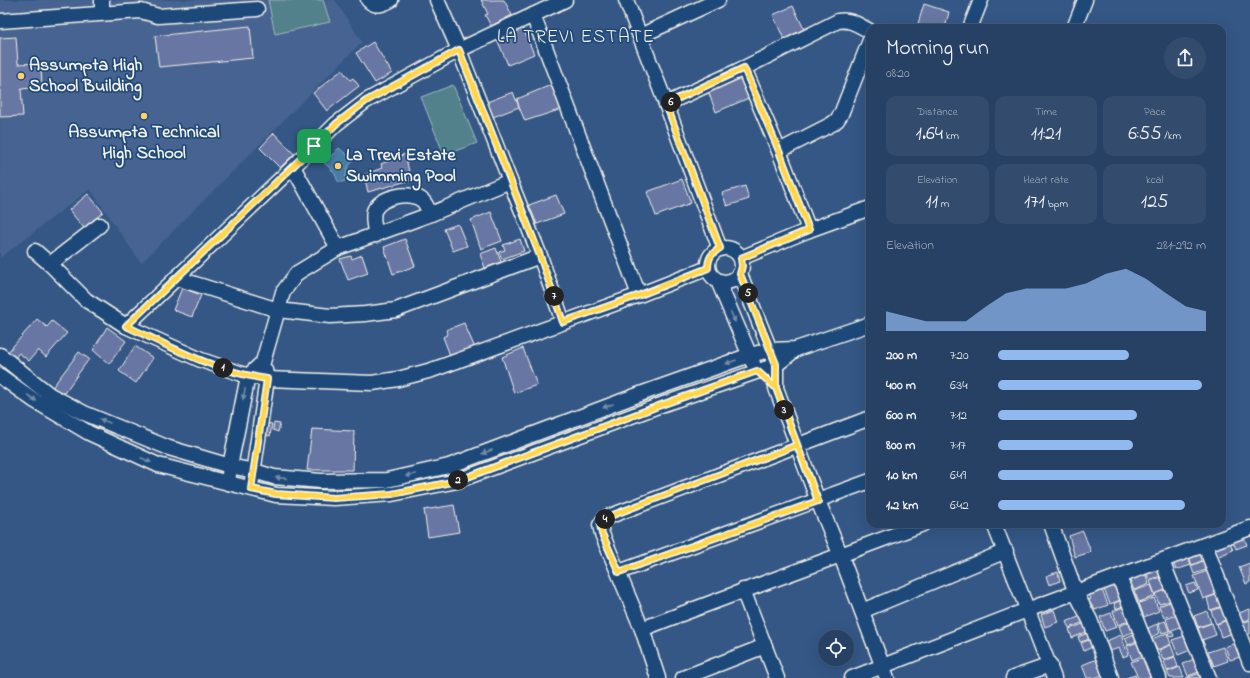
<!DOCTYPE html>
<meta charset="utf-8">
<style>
:root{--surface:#274164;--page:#334c6d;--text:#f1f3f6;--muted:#a4afbf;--line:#435a78;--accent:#90b9f0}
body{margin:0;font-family:"Indie Flower",sans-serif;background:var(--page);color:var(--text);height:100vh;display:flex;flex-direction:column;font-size:15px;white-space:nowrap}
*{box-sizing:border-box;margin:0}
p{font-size:13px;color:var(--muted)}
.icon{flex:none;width:22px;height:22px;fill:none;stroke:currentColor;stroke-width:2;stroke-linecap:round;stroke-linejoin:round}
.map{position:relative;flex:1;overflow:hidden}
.panel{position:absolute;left:866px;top:24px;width:360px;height:504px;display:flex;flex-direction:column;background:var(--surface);border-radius:12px;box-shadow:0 4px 16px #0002,0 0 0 1px var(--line)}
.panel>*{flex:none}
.fabs{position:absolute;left:818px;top:630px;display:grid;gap:8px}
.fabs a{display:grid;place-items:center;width:36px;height:36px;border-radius:50%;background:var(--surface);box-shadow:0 4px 16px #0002,0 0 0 1px var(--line);font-size:20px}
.pin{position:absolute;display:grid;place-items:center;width:34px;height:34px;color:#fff;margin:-17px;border-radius:8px;box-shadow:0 2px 6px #0006}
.km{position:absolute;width:20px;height:20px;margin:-10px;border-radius:50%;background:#222;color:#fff;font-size:11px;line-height:20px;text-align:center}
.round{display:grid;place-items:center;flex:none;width:42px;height:42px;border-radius:21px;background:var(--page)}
.headline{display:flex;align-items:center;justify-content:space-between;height:68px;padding:0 20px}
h1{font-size:22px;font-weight:600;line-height:30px}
.metrics{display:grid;grid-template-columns:repeat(3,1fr);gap:6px;height:68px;padding:4px 20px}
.metrics div{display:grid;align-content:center;border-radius:10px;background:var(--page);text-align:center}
.metrics b{font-size:20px;font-weight:600}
.metrics small{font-size:11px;font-weight:400}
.metrics p{font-size:11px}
.chart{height:112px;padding:8px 20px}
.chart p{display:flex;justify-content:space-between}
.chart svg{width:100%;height:72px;margin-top:4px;fill:var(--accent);opacity:.7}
ul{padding:0 20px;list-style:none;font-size:13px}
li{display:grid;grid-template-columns:64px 48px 1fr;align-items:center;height:30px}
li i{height:10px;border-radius:5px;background:var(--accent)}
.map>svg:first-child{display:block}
</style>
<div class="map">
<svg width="1250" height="678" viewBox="0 0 1250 678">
<rect width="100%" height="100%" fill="#345786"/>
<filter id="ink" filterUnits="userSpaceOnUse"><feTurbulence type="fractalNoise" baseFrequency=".025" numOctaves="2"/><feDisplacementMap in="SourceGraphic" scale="8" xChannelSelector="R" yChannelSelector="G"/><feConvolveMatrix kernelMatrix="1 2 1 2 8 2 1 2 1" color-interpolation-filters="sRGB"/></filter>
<g filter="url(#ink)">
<!-- built -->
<polygon fill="#476391" points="0,0 335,0 362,42 141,263 90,189 0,258"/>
<!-- green -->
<g fill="#52818b" stroke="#a3b9ba">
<polygon points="268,0 323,0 330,22 275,34"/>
<polygon points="453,85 477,143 444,155 421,97"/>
</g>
<!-- water -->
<path fill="#487ca5" stroke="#8dabc0" d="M339 148 353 160 347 169 345 181C335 185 338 177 334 173 331 169 328 166 324 163Z"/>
<!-- building -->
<g fill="#6776a3" stroke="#f4f1e8">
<polygon points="481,0 504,0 512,15 491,26 485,15 488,14"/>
<polygon points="924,4 949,12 945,28 922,28 917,27"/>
<polygon points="793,6 804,29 784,39 773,15"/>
<polygon points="250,26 253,58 159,67 155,36"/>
<polygon points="522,26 534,54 508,65 496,37"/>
<polygon points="16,37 18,64 41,63 42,87 21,89 23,116 0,117 0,38"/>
<polygon points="373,42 392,73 375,83 356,53"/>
<polygon points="342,70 350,80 353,78 359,86 327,111 313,93"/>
<polygon points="740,78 749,98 716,112 708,91"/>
<polygon points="551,85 562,109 525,121 519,107 517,99"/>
<polygon points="513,92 519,107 493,117 487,102"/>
<polygon points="274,133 294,154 280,168 260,148"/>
<polygon points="405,154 411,180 368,192 364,175 382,168 381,164"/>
<polygon points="682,179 691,203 656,216 647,192"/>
<polygon points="745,186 749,199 727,206 722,193"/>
<polygon points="88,194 103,212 84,228 69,210"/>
<polygon points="556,195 564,214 537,224 529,205"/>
<polygon points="491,212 502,241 481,249 471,220"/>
<polygon points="458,224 467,246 453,251 444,229"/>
<polygon points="405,239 415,266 393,274 384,247"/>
<polygon points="520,239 524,251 502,259 499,252 505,250 503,245"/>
<polygon points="496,248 501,262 485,268 480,254"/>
<polygon points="362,255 368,273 348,280 340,259 351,256 352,259"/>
<polygon points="182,288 201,295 192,317 173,310"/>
<polygon points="37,319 47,327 52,321 67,333 46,357 38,350 29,361 19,353 14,359 7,353"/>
<polygon points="464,323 475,348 451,358 443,337 448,334 446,330"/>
<polygon points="107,327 126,341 109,364 93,350"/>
<polygon points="135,346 153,358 136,383 119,371"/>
<polygon points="523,348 537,385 514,393 502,357"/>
<polygon points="79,352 89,359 62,396 51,389"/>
<polygon points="264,423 272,424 270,436 262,434"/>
<polygon points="274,423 280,424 278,432 273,430"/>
<polygon points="312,429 354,431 353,470 307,470"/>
<polygon points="454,505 459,532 428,537 424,510"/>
<polygon points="1083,531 1091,552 1075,557 1069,536"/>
<polygon points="1242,532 1247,545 1236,549 1231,536"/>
<polygon points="1227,533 1233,550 1217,557 1210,540"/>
<polygon points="1201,545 1206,559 1192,565 1187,551"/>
<polygon points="1186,551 1191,565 1176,570 1171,557"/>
<polygon points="1205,560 1209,569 1194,574 1191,566"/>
<polygon points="1158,561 1164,575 1149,580 1144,566"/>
<polygon points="1250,563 1250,582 1246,584 1239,567"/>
<polygon points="1144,570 1149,584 1134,590 1128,576"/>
<polygon points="1210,570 1219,593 1203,599 1194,576"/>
<polygon points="1058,572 1060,581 1049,585 1046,576"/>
<polygon points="1164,576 1169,588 1155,594 1150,581"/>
<polygon points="1195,583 1198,590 1189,593 1186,586"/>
<polygon points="1118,584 1123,599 1110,604 1104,589"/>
<polygon points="1151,585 1155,596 1139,602 1134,591"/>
<polygon points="1169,589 1173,600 1159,604 1155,594"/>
<polygon points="1102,590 1108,605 1095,610 1093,606 1090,607 1088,600 1091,599 1089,595"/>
<polygon points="1219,594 1223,606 1210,610 1207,598"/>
<polygon points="1154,598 1159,611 1144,617 1139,603"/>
<polygon points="1123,600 1125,605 1116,609 1114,603"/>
<polygon points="1173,601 1177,613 1164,618 1159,606"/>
<polygon points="1126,606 1131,620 1118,625 1113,611"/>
<polygon points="1222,607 1227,619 1216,624 1211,611"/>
<polygon points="1250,609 1250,619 1242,622 1239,613"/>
<polygon points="1054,610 1058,622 1045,627 1041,615"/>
<polygon points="1207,611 1211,623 1198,627 1194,616"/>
<polygon points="1111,613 1117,627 1105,631 1100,617"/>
<polygon points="1177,615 1182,626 1170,631 1166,619"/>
<polygon points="1081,616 1084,622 1069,628 1066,622"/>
<polygon points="1228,620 1233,633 1221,637 1217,624"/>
<polygon points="1250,620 1250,634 1247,635 1243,623"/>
<polygon points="1131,621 1135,631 1123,636 1119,626"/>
<polygon points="1165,621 1169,631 1162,633 1158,623"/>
<polygon points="1086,623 1089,631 1072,638 1069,629"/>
<polygon points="1212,623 1216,635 1202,640 1198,628"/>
<polygon points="1157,624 1160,633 1151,637 1148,628"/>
<polygon points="1172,631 1174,636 1170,637 1168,633"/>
<polygon points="1088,633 1090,639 1080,642 1078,637"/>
<polygon points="1136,633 1139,640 1128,645 1125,638"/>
<polygon points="1167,633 1171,644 1157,650 1152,639"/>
<polygon points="1121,635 1128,655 1123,657 1119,648 1110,651 1106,641"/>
<polygon points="1188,635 1193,649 1178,655 1172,640"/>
<polygon points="1089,640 1092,647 1084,651 1081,643"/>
<polygon points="1141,641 1146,654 1132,660 1127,646"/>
<polygon points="1235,643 1240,657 1230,660 1225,647"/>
<polygon points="1171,645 1175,656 1163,660 1159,650"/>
<polygon points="1223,647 1228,661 1214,666 1208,652"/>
<polygon points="1149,655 1156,675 1149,678 1138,678 1131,662"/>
<polygon points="1175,657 1178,667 1167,671 1164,661"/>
<polygon points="1097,659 1103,675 1094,678 1087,678 1082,665"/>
<polygon points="1194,659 1199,672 1188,676 1183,664"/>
<polygon points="1180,667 1184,678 1170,678 1167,672"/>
<polygon points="1200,673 1202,678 1186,678"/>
<polygon points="1135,675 1136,678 1126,678"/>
</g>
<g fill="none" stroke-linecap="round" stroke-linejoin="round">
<!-- minor casing -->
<g stroke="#f4f1e8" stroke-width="17">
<g id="minor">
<polyline points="102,0 102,13"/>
<path d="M368 0C376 8 383 4 391 0"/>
<path d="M626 0 666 104 744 68 838 21C851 19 858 25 870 31"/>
<polyline points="533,15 565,0"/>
<polyline points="0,21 141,11 158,16 257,9"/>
<polyline points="970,28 981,0"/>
<polyline points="1074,28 1085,0"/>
<polyline points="640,36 718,0"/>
<polyline points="744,68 779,151 809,230 870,208"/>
<polyline points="666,104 720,249"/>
<polyline points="779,151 832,124 837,120 841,114 870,40"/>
<polyline points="293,167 338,248"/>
<polyline points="510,181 540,256 563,322"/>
<path d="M376 235C374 227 372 218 374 211 380 196 412 190 423 201 426 204 428 210 431 214"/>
<circle cx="725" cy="265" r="17"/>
<polyline points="35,251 50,264 86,300 126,326 201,360 248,376 267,379 372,383 398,379 432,370 639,295"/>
<polyline points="741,258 809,230"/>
<polyline points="50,264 100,225"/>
<polyline points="740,274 776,365 776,388 818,501 841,556 887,678"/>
<polyline points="176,278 278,310 330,316 365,314 396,310 540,256"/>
<polyline points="718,281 753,363"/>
<polyline points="126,326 293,167 336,124 366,101 459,50 437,0"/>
<polyline points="0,355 50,395 84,413 169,448 230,466 254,471 274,477 321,481 387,480 449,466 643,393 750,355 770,350 796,349 870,324"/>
<polyline points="0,376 35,401 89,433 158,465 276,495 334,498 392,494 457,481 661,405 776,365 796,349"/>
<polyline points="252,480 267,379 265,370"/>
<polyline points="228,483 230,466 248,376 263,362 283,292 297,273 338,248 431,214 510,181 459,50 533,15 639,295 708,268"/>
<polyline points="994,524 1054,678"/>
<polyline points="1051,524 1076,593 1090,620 1111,678"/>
<polyline points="1205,545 1250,663"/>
<polyline points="1162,561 1209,678"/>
<polyline points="619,572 870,481"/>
<polyline points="1119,577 1159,678"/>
<polyline points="743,590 777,678"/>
<polyline points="862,611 1006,551"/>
<path d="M642 629C735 593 829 560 923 524"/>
<polyline points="658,678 642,629 602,534 600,525 605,518 870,418"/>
<polyline points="683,678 765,646"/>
<polyline points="852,678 1027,610 1250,528"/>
<polyline points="1013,678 1050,665"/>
</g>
</g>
<!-- minor -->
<use href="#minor" stroke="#1f4a7a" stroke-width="14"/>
</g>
<!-- one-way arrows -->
<defs><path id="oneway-solid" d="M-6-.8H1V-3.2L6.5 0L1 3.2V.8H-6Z"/></defs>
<g fill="#748da6">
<use href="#oneway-solid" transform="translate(733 317) rotate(66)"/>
<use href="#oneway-solid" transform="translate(731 362) rotate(160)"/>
<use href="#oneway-solid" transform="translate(244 394) rotate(101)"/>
<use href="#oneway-solid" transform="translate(32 398) rotate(35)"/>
<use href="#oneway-solid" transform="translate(608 406) rotate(159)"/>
<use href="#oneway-solid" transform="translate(105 421) rotate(-158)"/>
<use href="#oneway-solid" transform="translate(487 452) rotate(159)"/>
<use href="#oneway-solid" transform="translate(146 460) rotate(25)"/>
<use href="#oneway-solid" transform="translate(411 475) rotate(168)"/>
<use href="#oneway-solid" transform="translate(281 478) rotate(-175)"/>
</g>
</g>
<g fill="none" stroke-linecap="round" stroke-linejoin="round" filter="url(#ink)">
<!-- route casing -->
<g stroke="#fff" stroke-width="8">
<path id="route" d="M314 146 126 326C171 347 217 372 267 379L251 489 276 494 334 498 392 494 457 481 661 405 757 371 776 388 818 501 619 572 602 534 600 525 605 518 797 445 776 388V364L740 274 742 266 741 258 809 230 779 151 744 68 666 104 720 248C711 254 708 258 708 268L640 295 563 322 540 256 459 50 366 101 336 124 314 146"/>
</g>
<!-- route -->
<use href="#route" stroke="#ffd54a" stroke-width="5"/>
</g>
<!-- markers -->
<g fill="#ffd166" stroke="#1f4a7a" stroke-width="1.5">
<circle cx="21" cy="76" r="4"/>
<circle cx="144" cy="116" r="4"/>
<circle cx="338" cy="166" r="4"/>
</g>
<g text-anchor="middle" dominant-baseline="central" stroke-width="3.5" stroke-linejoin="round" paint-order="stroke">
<!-- poi labels -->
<g font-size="18" font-weight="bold" fill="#f4f1e8" stroke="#1f4a7a" text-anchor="start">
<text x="29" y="66">Assumpta High<tspan x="29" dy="21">School Building</tspan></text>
<text x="144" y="133" text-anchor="middle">Assumpta Technical<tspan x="144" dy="21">High School</tspan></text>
<text x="346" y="156">La Trevi Estate<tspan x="346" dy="21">Swimming Pool</tspan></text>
</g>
<!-- neighbourhood labels -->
<g font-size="19" letter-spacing="1" fill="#f4f1e8" stroke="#1f4a7a">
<text x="576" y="37">LA TREVI ESTATE</text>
</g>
</g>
</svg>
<div class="fabs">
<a><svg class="icon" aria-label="locate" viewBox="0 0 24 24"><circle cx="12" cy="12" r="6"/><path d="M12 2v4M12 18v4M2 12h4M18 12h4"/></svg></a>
</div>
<div class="pin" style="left:314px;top:146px;background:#1e9e55"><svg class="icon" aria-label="arrive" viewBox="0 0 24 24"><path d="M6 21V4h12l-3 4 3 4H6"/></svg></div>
<b class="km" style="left:223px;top:368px">1</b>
<b class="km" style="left:458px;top:480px">2</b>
<b class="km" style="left:784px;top:410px">3</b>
<b class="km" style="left:605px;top:519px">4</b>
<b class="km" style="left:748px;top:293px">5</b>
<b class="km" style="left:671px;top:102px">6</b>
<b class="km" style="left:554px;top:296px">7</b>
<section class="panel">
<div class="headline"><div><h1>Morning run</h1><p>08:20</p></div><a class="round"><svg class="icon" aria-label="share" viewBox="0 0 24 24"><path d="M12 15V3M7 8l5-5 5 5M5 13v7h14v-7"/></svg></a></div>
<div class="metrics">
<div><p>Distance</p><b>1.64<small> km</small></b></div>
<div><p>Time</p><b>11:21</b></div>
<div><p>Pace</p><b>6:55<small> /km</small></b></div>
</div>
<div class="metrics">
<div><p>Elevation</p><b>11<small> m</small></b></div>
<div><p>Heart rate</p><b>171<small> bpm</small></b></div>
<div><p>kcal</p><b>125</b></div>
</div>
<div class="chart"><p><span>Elevation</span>281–292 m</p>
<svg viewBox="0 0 160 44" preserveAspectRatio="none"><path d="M0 44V32L10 35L20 38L30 38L40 38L50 29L60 21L70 18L80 18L90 18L100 15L110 9L120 6L130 12L140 21L150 29L160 32V44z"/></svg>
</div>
<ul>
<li><b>200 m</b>7:20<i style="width:63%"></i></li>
<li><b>400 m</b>6:34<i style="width:98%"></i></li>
<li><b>600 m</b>7:12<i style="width:67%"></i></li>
<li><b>800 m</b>7:17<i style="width:65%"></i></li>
<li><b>1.0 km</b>6:49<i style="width:84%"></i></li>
<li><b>1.2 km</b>6:42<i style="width:90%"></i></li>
</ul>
</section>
</div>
